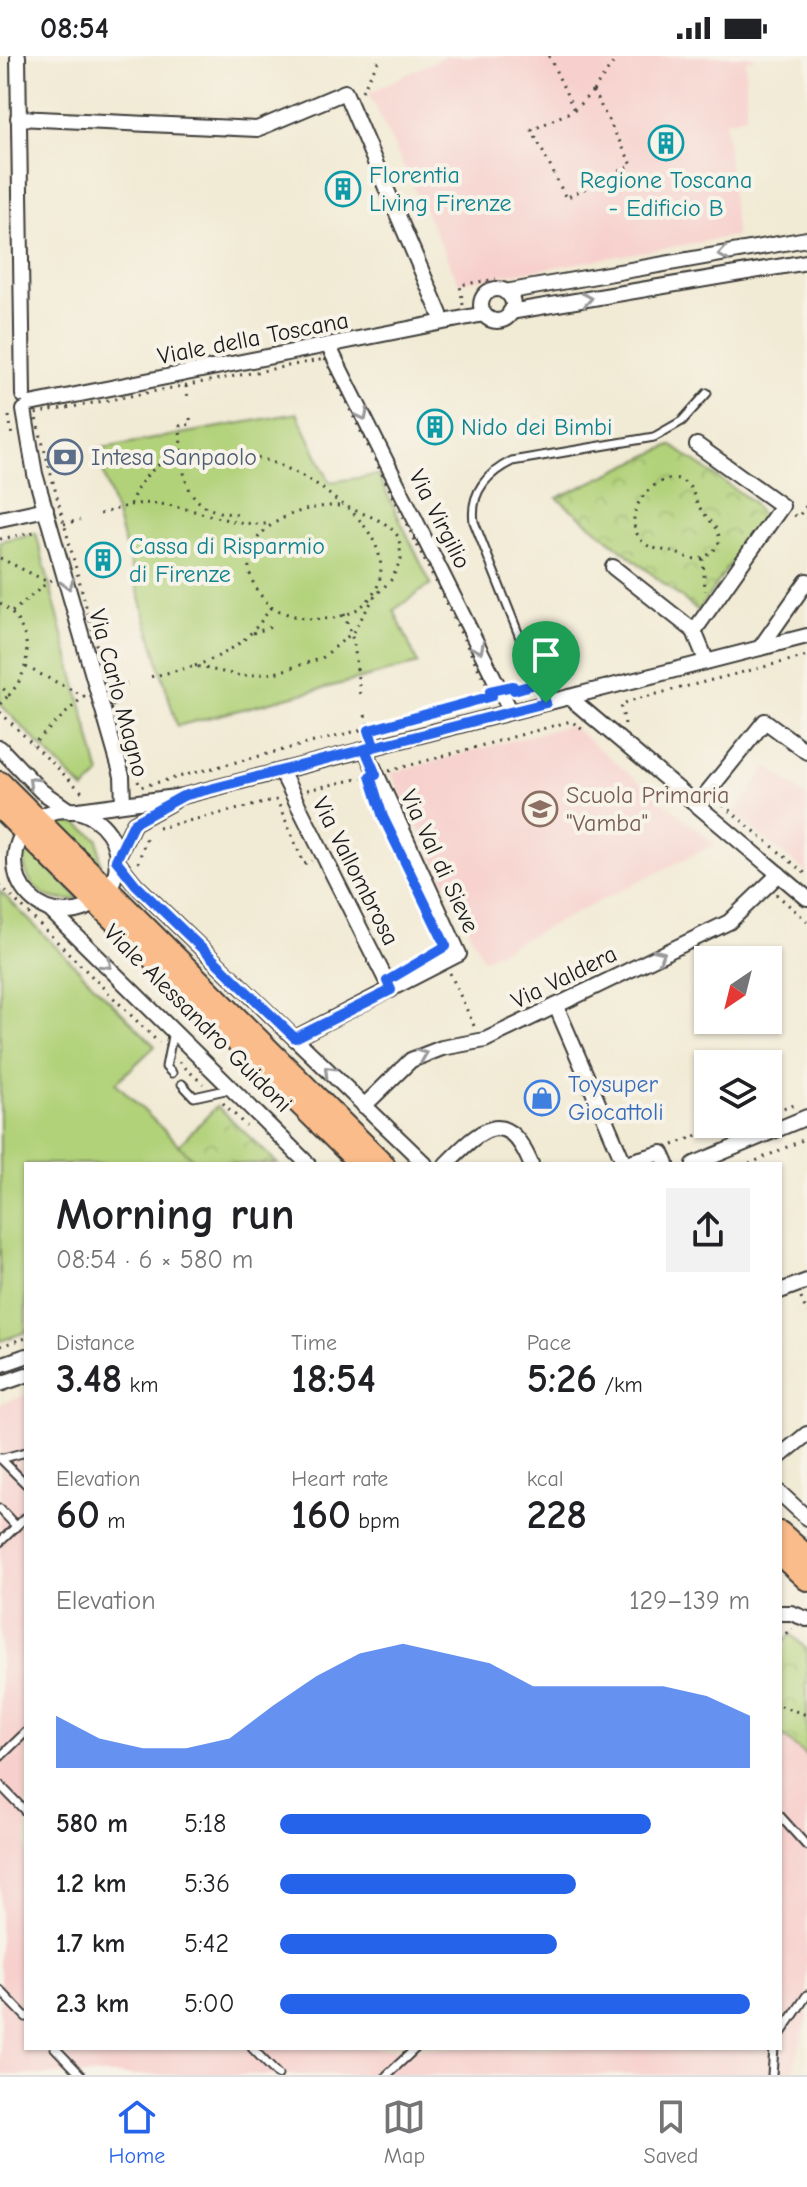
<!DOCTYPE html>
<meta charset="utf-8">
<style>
:root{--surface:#fff;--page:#f2f2f2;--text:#202124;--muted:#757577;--line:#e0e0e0;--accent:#2563eb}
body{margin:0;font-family:"Comic Neue",sans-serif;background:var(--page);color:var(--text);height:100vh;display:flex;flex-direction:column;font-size:30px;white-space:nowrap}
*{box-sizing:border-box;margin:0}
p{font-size:26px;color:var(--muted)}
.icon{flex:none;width:44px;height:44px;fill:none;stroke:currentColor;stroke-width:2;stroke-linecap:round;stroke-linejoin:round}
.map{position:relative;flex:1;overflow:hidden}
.details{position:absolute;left:24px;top:1106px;width:758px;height:888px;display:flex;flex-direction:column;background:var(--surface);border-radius:0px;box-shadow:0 2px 6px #0004}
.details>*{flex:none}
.needle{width:52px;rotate:215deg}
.fabs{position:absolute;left:694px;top:890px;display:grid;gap:16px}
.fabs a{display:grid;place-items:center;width:88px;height:88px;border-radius:0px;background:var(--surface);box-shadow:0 2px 6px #0004;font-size:40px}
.pin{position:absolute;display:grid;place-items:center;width:68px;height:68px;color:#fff;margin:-82px -34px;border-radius:50% 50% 50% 0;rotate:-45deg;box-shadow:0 0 8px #0007}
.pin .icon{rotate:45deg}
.round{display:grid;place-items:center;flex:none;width:84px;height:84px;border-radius:0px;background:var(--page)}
.summary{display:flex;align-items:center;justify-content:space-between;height:136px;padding:0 32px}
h1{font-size:44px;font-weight:700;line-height:60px}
.figures{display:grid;grid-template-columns:repeat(3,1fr);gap:12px;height:136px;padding:8px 32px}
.figures div{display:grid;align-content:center}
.figures b{font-size:40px;font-weight:700}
.figures small{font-size:22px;font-weight:400}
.figures p{font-size:22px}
.chart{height:224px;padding:16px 32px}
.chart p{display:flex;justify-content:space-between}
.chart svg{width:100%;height:144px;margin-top:8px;fill:var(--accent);opacity:.7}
ul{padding:0 32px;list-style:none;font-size:26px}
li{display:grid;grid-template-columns:128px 96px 1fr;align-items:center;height:60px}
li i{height:20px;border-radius:10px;background:var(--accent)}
.status{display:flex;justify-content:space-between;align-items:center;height:56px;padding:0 40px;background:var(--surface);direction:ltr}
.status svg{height:22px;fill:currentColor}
.dock{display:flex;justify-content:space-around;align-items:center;height:112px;border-top:2px solid var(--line);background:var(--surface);font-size:22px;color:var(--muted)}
.dock a{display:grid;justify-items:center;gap:4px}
.dock .selected{color:var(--accent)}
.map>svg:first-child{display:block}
</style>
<div class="status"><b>08:54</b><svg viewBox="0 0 49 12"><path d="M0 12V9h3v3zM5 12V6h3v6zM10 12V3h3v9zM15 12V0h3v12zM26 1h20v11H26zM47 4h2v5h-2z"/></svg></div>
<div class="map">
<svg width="807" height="2019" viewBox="0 0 807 2019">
<defs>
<pattern id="park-crowns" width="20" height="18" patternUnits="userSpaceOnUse" patternTransform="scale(2)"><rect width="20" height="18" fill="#b2d27a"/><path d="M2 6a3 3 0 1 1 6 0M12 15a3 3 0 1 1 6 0" fill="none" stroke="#98b469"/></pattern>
</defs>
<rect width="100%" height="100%" fill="#f7f3e8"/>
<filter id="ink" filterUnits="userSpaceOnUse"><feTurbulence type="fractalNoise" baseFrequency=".0125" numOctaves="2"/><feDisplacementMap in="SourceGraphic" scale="16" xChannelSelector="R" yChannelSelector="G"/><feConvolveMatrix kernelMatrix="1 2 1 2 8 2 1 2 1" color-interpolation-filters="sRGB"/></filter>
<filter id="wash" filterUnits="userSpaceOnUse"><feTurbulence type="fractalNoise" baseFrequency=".006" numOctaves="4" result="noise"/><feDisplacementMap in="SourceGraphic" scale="32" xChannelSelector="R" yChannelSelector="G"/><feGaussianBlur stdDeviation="1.8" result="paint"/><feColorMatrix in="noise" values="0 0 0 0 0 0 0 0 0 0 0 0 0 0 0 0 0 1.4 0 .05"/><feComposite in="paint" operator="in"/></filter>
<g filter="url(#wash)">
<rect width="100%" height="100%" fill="#f1ead4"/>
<!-- built -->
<g fill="#f7d0cd">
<polygon points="445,0 759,0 746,5 746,59 725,66 736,180 459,227 369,37"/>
<polygon points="570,669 715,788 483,903 391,717"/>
<polygon points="767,710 807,742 807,817 734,758"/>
<polygon points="26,1339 26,1992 780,1992 780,1678 807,1700 807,1962 792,2019 0,2019 0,1348"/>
</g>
<!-- green -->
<g fill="#b2d27a" stroke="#67774b" stroke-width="2">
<polygon points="297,357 330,426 378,419 431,528 394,554 418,608 177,670 97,393"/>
<polygon points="36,477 100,719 84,734 0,648 0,485"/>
<polygon points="59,765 78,768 98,783 102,821 50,767"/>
<path d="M26 789 80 843C43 849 18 826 26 789Z"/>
<polygon points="0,835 155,990 116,1027 198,1108 26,1108 26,1276 0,1285"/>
</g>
<!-- park -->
<g fill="url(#park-crowns)" stroke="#67774b" stroke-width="2">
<polygon points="671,389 753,446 762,462 698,555 557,442"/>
<polygon points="217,1050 278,1108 198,1108 179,1089"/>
<polygon points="791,1578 807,1594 807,1700 780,1678 780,1590"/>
</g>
</g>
<g filter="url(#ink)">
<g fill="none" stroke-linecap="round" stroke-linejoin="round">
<!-- service casing -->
<g stroke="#3c3b38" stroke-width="11">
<g id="service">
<path d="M546 647 474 466C470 437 487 417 512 405L654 381 682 365 707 337"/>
<polyline points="172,1017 166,1011 173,975"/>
<polyline points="182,1028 194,1041 230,1033"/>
<polyline points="0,1402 26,1428"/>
<polyline points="0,1403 26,1396"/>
<polyline points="0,1453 16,1470"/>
<polyline points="0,1486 26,1461"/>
<polyline points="0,1701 26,1676"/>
<polyline points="0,1729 26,1756"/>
<polyline points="780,1760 807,1790"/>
<polyline points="0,1934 26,1961"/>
<polyline points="780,1979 807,1939"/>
<polyline points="55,1992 81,2019"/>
<polyline points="252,1992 278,2019"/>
<polyline points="387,2019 416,1992"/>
<polyline points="772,2019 774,1992"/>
</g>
</g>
<!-- minor casing -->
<g stroke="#3c3b38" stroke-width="18">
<g id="minor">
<polyline points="18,0 23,339"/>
<polyline points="18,62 257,73 345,36 440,258"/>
<circle cx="497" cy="249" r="16"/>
<polyline points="505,236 807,183"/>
<polyline points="510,256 807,206"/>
<polyline points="328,289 511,656"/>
<polyline points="30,348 484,258"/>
<polyline points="24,354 35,418 122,720 123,747"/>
<polyline points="697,389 782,450 694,575 706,604"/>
<polyline points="0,463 46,453"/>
<polyline points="613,511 694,575"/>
<polyline points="760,592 807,525"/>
<polyline points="569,641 807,842"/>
<polyline points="0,692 41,735 70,755"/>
<polyline points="281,715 391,934"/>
<polyline points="697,749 765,665 807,696"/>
<circle cx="66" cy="805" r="51"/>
<polyline points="71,755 183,740 807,580"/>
<polyline points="116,804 136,829 425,1108"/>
<polyline points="116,804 134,767 174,745"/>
<polyline points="50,854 308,1108"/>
<polyline points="556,950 624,1107"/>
<polyline points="295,982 459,898 365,693"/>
<polyline points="364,1050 411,1004 442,992 485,984 729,866 779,818"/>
<path d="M446 1108C480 1074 506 1048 531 1108"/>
<polyline points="622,1108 662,1097 667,1108"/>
<polyline points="694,1108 807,1061"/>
<polyline points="780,1235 807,1225"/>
<polyline points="0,1309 26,1300"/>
<polyline points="0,1328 26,1319"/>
<polyline points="780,1400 807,1378"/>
<polyline points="780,1437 807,1462"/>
<polyline points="780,1557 791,1557 807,1563"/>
</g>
</g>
<!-- primary casing -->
<g stroke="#3c3b38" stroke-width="26">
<g id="primary">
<polyline points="0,727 383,1108"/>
<polyline points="0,751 361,1108"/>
<polyline points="780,1477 807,1501"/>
<polyline points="780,1498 807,1523"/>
</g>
</g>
<!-- path -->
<g stroke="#3c3b38" stroke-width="3" stroke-dasharray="2 6" stroke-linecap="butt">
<polyline points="549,0 574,54"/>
<polyline points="362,35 381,0"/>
<polygon points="593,35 632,109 566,142 532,74 574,54"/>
<polyline points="593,35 618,0"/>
<polyline points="603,124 609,137"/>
<polyline points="463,249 460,229 496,223"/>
<polygon points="325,303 492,640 140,731 108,633 35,358"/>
<polyline points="186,330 188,342"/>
<polyline points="9,360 12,380"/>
<path d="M190 362 191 368 180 370C182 415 181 457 237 458"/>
<path d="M130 449C176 440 218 470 266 468"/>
<path d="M100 458 130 449C159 368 255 391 313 426 325 433 335 445 347 451 366 460 387 463 399 482L401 503 392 523 375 540 353 576 322 602 275 617 241 620 195 610 146 622"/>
<polyline points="794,459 798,461 807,449"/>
<polyline points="64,468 80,464"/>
<polyline points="0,483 35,476"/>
<polyline points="0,502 48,526 52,524"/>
<path d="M703 502C690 505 684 499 672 496 662 493 651 494 643 486 619 462 647 424 674 422 696 428 691 440 702 455 716 472 732 486 703 502L705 535"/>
<path d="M0 547C33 570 35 611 9 639L0 629"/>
<path d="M271 551C349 591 426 526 349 453"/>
<polyline points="12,556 48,526"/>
<polyline points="344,558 354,587 360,640"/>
<polyline points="253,577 274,570"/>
<path d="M195 610C230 597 250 584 271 551 212 492 282 447 342 450"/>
<polyline points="26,611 84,640 32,689"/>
<polyline points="111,632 127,628"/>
<polyline points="0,648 9,639"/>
<polyline points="0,656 83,737"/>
<polyline points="365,659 370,676"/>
<polyline points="625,668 621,649 629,645 807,600"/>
<polyline points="389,715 571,665 583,674"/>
<polyline points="307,734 362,722"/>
<polyline points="717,744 807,819"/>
<polyline points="158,772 277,744 304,808 312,805"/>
<polyline points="138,807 148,777"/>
<polyline points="0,829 159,987"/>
<polyline points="776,838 807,865"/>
<polyline points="450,917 475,972"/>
<polyline points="179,1006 203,1028"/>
<polyline points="223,1047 246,1070"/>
<polyline points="768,1055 796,1049"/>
<polyline points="673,1089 726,1068"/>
<polyline points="749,1108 807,1082"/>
<polyline points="801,1242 807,1257"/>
<polyline points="0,1290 26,1282"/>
<polyline points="780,1583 792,1572"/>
<polyline points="780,1650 807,1659"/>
</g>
<!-- service -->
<use href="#service" stroke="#fff" stroke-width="7"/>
<!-- minor -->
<use href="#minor" stroke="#fff" stroke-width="14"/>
<!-- primary -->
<use href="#primary" stroke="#f9bc8a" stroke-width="22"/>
</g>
<!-- one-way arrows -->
<defs><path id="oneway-chevron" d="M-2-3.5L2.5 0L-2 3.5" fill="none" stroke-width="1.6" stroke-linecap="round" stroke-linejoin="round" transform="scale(2)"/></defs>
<g stroke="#999">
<use href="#oneway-chevron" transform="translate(723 198) rotate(170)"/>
<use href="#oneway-chevron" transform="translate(587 243) rotate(-10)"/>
<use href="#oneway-chevron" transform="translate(363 359) rotate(63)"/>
<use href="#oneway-chevron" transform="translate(68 528) rotate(74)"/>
<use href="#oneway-chevron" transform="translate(479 592) rotate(63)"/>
<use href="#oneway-chevron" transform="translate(33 726) rotate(-135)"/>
<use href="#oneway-chevron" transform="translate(660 899) rotate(-25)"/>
<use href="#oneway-chevron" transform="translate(107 908) rotate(44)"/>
<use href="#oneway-chevron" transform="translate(422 999) rotate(-22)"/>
<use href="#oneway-chevron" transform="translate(329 1015) rotate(-135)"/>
</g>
</g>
<g fill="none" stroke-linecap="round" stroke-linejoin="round" filter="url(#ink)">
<!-- route casing -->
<g stroke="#fff" stroke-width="16">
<path id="route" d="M546 647C488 661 431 677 374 691L365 693 183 740 134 767 116 804 136 829 295 982 391 934 387 925 446 890 383 761 370 720 376 719 365 693 374 691 369 674 492 640 490 635 513 630 514 634 539 627 546 647"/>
</g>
<!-- route -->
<use href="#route" stroke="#2563eb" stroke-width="10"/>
</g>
<!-- icons -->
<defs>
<g id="building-ring" transform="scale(1.8)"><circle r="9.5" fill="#f7f3e8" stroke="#0f9aa8" stroke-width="1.5"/><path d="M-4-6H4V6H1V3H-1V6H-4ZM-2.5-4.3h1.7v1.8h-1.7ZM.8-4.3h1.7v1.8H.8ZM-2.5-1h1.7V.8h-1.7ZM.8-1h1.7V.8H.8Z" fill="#0f9aa8"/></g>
<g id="bank-ring" transform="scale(1.8)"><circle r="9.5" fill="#f7f3e8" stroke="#5c6f8a" stroke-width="1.5"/><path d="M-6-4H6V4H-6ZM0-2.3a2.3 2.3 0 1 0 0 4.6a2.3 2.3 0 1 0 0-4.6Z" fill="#5c6f8a"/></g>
<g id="school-ring" transform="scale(1.8)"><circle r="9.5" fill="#f7f3e8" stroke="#8d6e63" stroke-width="1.5"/><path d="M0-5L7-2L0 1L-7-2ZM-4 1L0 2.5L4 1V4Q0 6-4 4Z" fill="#8d6e63"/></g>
<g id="shop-ring" transform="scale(1.8)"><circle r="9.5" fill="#f7f3e8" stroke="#3f7fe0" stroke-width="1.5"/><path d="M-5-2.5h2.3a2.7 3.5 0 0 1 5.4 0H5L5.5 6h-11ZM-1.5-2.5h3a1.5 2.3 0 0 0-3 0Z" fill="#3f7fe0"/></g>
</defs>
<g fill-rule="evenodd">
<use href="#building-ring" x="666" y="87"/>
<use href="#building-ring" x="343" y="133"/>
<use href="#building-ring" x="435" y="371"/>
<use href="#bank-ring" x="65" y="401"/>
<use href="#building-ring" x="103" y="504"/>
<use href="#school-ring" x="540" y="753"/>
<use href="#shop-ring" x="542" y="1042"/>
</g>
<g text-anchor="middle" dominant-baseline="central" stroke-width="8" stroke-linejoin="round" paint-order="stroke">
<!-- culture labels -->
<g font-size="24" fill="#0d838f" stroke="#f7f3e8" text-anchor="start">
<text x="369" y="119">Florentia<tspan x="369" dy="28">Living Firenze</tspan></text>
<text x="666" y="124" text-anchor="middle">Regione Toscana<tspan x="666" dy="28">- Edificio B</tspan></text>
<text x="461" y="371">Nido dei Bimbi</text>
<text x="129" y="490">Cassa di Risparmio<tspan x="129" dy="28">di Firenze</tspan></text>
</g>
<!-- street labels -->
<g font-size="24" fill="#1c1c1c" stroke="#f7f3e8">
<text transform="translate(253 282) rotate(-11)">Viale della Toscana</text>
<text transform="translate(440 463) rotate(63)">Via Virgilio</text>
<text transform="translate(119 637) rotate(75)">Via Carlo Magno</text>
<text transform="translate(440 805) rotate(65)">Via Val di Sieve</text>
<text transform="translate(356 815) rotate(63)">Via Vallombrosa</text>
<text transform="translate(564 921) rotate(-26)">Via Valdera</text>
<text transform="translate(198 962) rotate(45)">Viale Alessandro Guidoni</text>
</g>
<!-- service labels -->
<g font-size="24" fill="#4e5e75" stroke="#f7f3e8" text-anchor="start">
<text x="91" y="401">Intesa Sanpaolo</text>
</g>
<!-- education labels -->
<g font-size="24" fill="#785e54" stroke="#f7f3e8" text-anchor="start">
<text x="566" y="739">Scuola Primaria<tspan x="566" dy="28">"Vamba"</tspan></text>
</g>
<!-- shop labels -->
<g font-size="24" fill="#366cbe" stroke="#f7f3e8" text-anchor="start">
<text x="568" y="1028">Toysuper<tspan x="568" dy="28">Giocattoli</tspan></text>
</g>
</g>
</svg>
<div class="fabs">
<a><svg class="needle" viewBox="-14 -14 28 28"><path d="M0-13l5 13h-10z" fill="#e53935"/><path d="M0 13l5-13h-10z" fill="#757577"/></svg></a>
<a><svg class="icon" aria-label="layers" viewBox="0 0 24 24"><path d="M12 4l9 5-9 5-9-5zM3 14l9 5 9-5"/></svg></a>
</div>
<div class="pin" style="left:546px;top:647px;background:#1e9e55"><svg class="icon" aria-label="arrive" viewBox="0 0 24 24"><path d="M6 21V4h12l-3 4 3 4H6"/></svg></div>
<section class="details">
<div class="summary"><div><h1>Morning run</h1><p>08:54 · 6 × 580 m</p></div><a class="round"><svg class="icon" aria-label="share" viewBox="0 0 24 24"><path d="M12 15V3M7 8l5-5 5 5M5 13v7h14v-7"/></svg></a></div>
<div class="figures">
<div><p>Distance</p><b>3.48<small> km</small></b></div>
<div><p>Time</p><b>18:54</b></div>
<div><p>Pace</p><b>5:26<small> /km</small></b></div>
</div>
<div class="figures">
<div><p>Elevation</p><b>60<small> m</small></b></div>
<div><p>Heart rate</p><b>160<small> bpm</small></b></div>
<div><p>kcal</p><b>228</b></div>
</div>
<div class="chart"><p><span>Elevation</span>129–139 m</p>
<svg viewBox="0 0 160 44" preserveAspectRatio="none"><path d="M0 44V28L10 35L20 38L30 38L40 35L50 25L60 16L70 9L80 6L90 9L100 12L110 19L120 19L130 19L140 19L150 22L160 28V44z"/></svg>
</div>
<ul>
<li><b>580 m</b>5:18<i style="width:79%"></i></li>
<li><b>1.2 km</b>5:36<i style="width:63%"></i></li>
<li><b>1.7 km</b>5:42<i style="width:59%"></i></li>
<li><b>2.3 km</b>5:00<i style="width:100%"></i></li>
</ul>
</section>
</div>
<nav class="dock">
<a class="selected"><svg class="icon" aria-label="home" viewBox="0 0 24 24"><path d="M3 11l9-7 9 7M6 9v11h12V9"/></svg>Home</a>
<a><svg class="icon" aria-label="map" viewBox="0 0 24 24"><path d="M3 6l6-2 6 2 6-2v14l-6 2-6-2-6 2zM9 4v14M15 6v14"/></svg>Map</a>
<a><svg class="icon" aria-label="saved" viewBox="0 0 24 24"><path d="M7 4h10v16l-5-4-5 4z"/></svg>Saved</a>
</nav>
